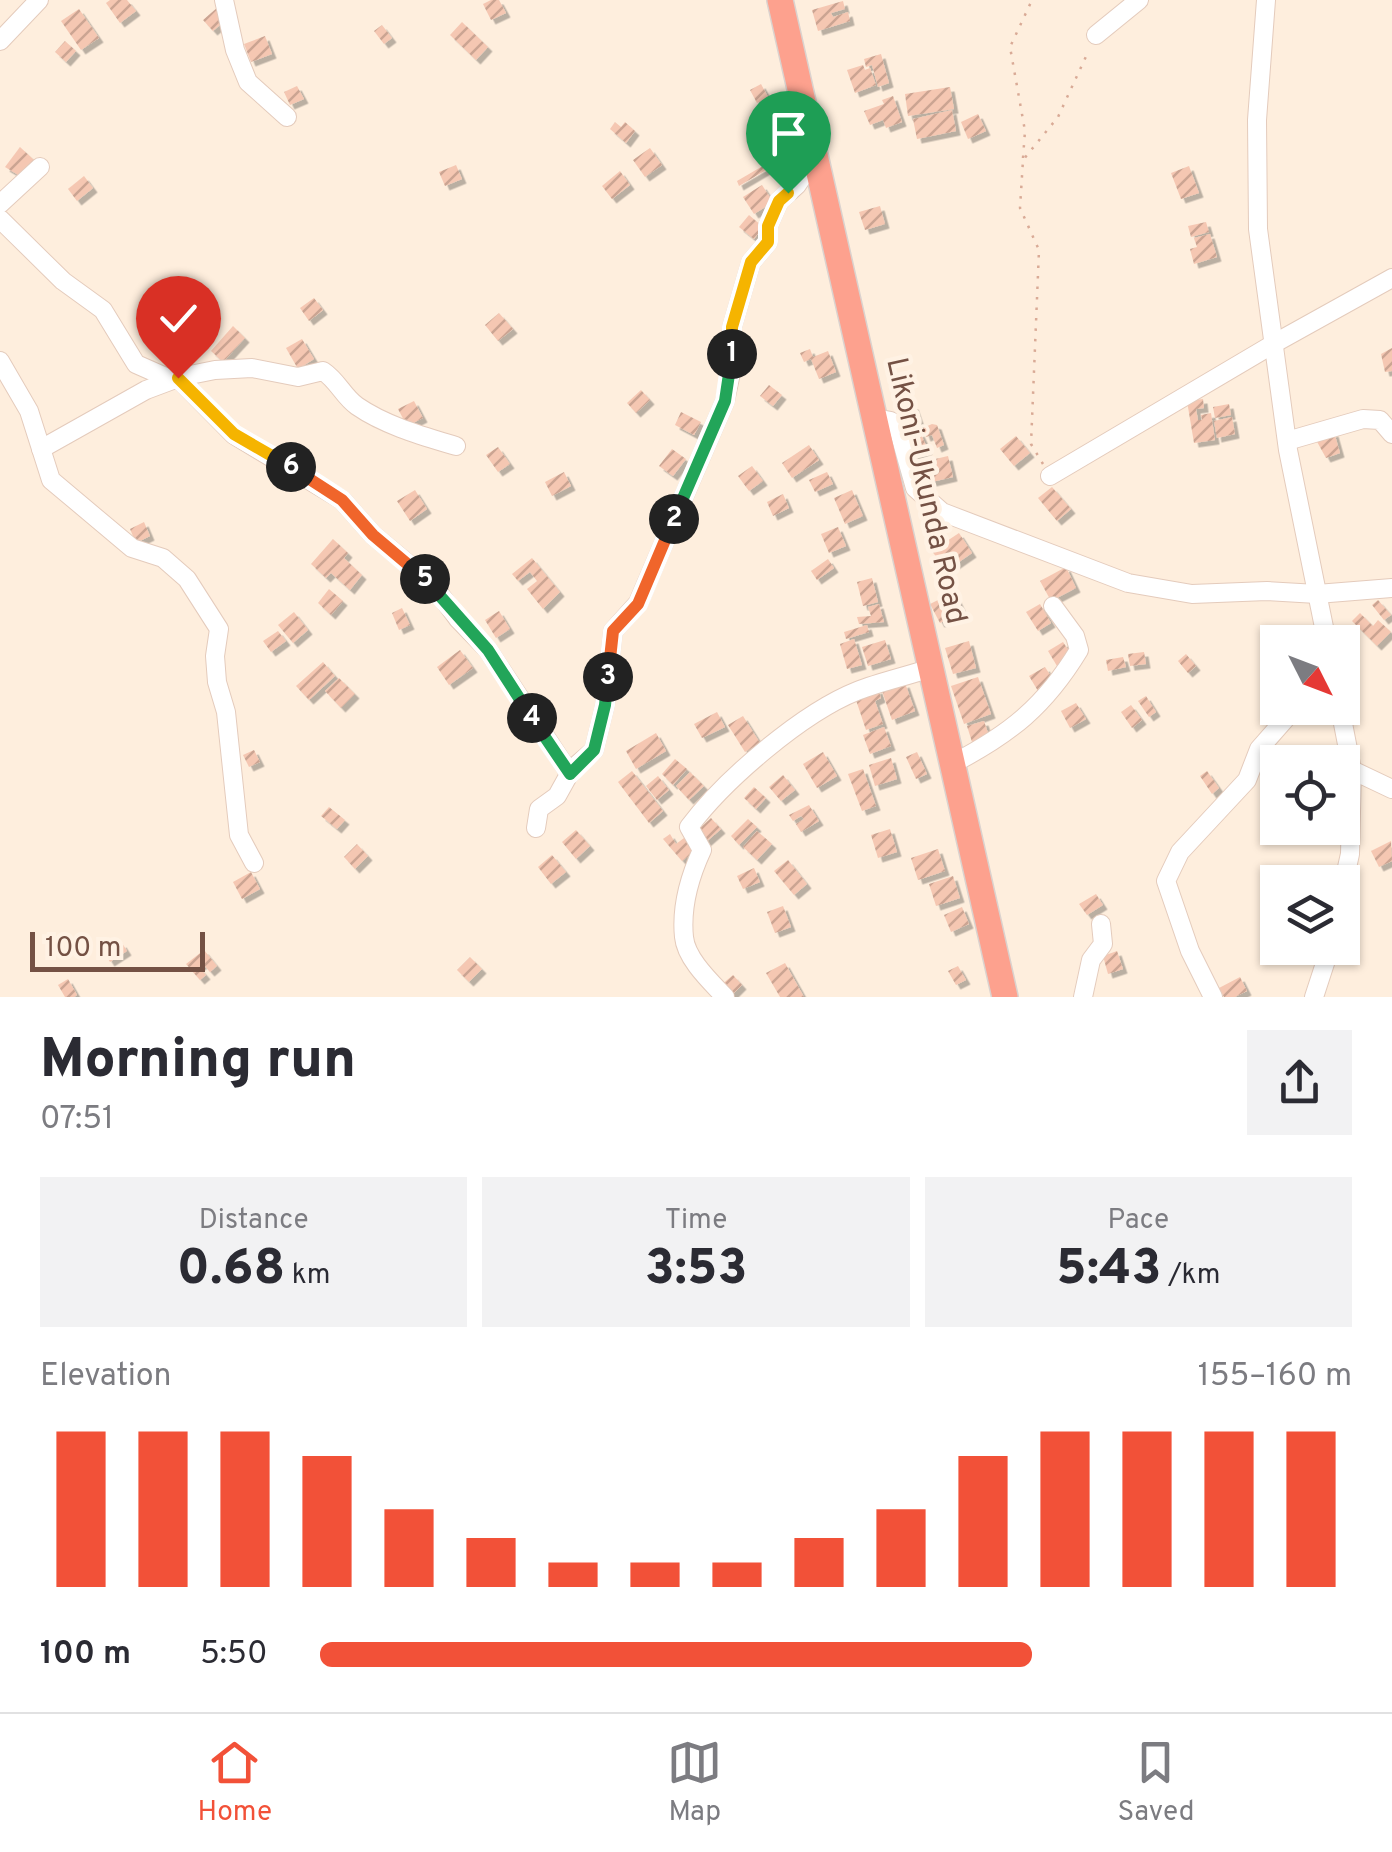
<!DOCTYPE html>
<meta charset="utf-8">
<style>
:root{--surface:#fff;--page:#f2f2f3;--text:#2b2b33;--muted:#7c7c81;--line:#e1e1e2;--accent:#f25138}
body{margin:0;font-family:Overpass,sans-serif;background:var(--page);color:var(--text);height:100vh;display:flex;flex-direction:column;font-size:38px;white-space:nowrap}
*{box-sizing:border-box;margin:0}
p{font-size:32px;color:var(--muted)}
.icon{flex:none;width:55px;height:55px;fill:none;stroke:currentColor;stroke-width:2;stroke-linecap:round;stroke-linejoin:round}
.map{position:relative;height:997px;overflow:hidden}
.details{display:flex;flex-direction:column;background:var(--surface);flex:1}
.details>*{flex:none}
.needle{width:65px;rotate:132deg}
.tools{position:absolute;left:1260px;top:625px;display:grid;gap:20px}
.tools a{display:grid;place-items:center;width:100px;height:100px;border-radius:0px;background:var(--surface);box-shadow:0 2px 8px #0004;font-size:50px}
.scale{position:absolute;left:30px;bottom:25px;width:175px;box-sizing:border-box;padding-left:10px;border:5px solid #745144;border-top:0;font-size:28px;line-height:35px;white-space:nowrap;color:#745144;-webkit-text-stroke:8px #fff2e4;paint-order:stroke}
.pin{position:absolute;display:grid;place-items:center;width:85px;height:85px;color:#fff;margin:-102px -42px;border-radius:50% 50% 50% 0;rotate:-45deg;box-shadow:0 0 10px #0007}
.pin .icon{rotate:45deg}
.km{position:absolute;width:50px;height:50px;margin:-25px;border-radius:50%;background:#222;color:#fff;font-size:28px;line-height:50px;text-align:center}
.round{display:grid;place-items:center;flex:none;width:105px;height:105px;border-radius:0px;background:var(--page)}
.headline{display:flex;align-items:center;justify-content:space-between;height:170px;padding:0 40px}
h1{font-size:55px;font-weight:800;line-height:75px}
.stats{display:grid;grid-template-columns:repeat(3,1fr);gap:15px;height:170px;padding:10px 40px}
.stats div{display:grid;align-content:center;border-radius:0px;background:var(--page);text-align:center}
.stats b{font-size:50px;font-weight:800}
.stats small{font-size:28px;font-weight:400}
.stats p{font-size:28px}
.chart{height:280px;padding:20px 40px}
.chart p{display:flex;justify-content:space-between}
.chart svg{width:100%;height:180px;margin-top:10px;stroke:var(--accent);stroke-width:6}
ul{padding:0 40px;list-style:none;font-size:32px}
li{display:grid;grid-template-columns:160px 120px 1fr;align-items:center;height:75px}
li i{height:25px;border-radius:12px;background:var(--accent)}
.tab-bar{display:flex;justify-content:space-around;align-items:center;height:140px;border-top:2px solid var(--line);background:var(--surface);font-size:28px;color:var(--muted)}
.tab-bar a{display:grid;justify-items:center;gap:5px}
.tab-bar .current{color:var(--accent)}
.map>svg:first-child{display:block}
</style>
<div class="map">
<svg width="1392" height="997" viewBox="0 0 1392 997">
<defs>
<pattern id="building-hatch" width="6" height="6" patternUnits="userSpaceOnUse" patternTransform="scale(2.5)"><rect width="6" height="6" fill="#f5c7b2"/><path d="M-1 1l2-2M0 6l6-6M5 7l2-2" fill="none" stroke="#cba492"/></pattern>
<filter id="shadow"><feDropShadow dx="4.5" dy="4.5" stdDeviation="0" flood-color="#0004"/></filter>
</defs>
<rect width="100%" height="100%" fill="#feeedd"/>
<!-- building -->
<g fill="url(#building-hatch)" filter="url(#shadow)">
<polygon points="110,0 127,0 136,11 120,23 106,3"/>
<polygon points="491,0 499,0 506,13 491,20 483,4"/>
<polygon points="843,1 845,9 831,13 833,17 848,12 850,21 818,31 812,10"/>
<polygon points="218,7 228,18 213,31 203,20"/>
<polygon points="79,9 99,38 81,50 61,21"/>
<polygon points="462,22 488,47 476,60 450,35"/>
<polygon points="382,25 392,38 384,44 374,31"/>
<polygon points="265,36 272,54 251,62 244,44"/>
<polygon points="65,41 76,51 66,62 55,52"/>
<polygon points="881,54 889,83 878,87 872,65 866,67 864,59"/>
<polygon points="863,65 865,70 870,68 876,85 855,93 847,70"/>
<polygon points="761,84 768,97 757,103 750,90"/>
<polygon points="297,86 304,99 290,105 284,92"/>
<polygon points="950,87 954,109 908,116 905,94"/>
<polygon points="893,96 902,122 886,128 883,120 870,125 864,111 884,104 882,100"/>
<polygon points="952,110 956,131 917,139 913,119"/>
<polygon points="978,114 986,131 968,139 961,122"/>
<polygon points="615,122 621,127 625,122 635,131 626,143 610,129"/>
<polygon points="774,134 784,147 768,157 759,144"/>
<polygon points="20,147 34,160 20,176 5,167"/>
<polygon points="650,148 662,165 645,177 633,160"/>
<polygon points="773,160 776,164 739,186 737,181"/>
<polygon points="456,165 462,179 445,186 439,172"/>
<polygon points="1189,166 1199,193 1181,199 1171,173"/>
<polygon points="620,171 630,185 612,199 602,186"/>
<polygon points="84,176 93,188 77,201 68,189"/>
<polygon points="762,185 773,202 754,214 743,197"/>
<polygon points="880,206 885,224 865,230 859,212"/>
<polygon points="749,215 763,227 754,239 739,227"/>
<polygon points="1206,222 1209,232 1191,237 1188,226"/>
<polygon points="1210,234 1217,257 1194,264 1190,249 1197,247 1194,238"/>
<polygon points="314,298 323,310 309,321 300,308"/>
<polygon points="499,313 513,329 498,341 485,325"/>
<polygon points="233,326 245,338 223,362 211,351"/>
<polygon points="302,339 314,359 298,369 286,348"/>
<polygon points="1392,348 1392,371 1385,372 1381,354"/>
<polygon points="810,349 813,357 828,351 836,372 819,379 811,359 804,362 800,353"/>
<polygon points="769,385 782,395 773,406 760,396"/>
<polygon points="641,390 650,400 636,413 627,403"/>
<polygon points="1203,399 1204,408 1196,409 1198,420 1202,420 1201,415 1211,413 1215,440 1194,443 1187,401"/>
<polygon points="414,401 423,418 407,426 398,409"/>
<polygon points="1229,404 1231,415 1215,418 1213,407"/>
<polygon points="914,405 921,425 904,431 897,411"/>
<polygon points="681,412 701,422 694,435 675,425"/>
<polygon points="1232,417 1235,434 1217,438 1214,421"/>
<polygon points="932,424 937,425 944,445 937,448 932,435 926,437 923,428"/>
<polygon points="920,432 928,450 914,456 907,438"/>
<polygon points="1334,432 1340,453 1326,458 1315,438"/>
<polygon points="1016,436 1030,453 1014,466 1000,449"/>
<polygon points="809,445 819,460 792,478 782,463"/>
<polygon points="498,447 510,464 498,472 486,455"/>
<polygon points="672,449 686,459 673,476 659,466"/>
<polygon points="948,456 953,477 919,485 914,464"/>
<polygon points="752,466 763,481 749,491 738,476"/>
<polygon points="564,472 571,486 552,496 545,482"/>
<polygon points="827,472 833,484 815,492 809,480"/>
<polygon points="1052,487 1071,509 1057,521 1038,498"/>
<polygon points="415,490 427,509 410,521 397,501"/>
<polygon points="852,490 863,516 845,524 834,498"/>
<polygon points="783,494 789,508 773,516 767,502"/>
<polygon points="144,522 150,536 136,543 130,529"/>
<polygon points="838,527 846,546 829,553 821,534"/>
<polygon points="959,533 972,553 946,571 932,551"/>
<polygon points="333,539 348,553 344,558 362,575 350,590 331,573 326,578 311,564"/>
<polygon points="532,558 560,592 543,609 527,589 537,581 530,572 518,581 512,574"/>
<polygon points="828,559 834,568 817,580 811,571"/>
<polygon points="1066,567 1076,588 1051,601 1040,581"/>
<polygon points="872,578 878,602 863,606 857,582"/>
<polygon points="329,589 343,601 331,615 318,603"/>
<polygon points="954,592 963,611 940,623 930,604"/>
<polygon points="1378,600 1391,615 1384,620 1372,605"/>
<polygon points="879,604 884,622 859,624 857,617 871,616 868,607"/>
<polygon points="1040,604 1051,623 1038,631 1026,612"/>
<polygon points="402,608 410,625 399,630 392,613"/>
<polygon points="499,611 510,629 496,638 485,620"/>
<polygon points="294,612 308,630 293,643 278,625"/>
<polygon points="1360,613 1373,626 1378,620 1391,632 1377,646 1352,621"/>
<polygon points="867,625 869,632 846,639 844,632"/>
<polygon points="278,631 286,641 271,652 263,641"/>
<polygon points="854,639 862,665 847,669 840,644"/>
<polygon points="885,640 891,659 868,666 862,647"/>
<polygon points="969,641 976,668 953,674 945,648"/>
<polygon points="1063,642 1073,657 1057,666 1048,651"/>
<polygon points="460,650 473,668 449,685 437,667"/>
<polygon points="1144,652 1146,664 1130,666 1128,654"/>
<polygon points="1186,654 1196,666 1188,673 1178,661"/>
<polygon points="1123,657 1126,667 1108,671 1106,660"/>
<polygon points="323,662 335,676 309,700 296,686"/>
<polygon points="1045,667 1054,681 1038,691 1029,676"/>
<polygon points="978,677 991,714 964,724 951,686"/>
<polygon points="339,678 355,694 341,708 325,691"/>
<polygon points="905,683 915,711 892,720 882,691"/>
<polygon points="878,689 881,698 875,701 883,724 866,730 855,697"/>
<polygon points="1146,696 1156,712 1149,717 1138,701"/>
<polygon points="1076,703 1086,719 1070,728 1061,711"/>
<polygon points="1131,705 1142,720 1132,728 1121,712"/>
<polygon points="717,712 725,727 702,738 694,724"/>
<polygon points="743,716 760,743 745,752 728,725"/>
<polygon points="984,721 989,736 972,742 967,726"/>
<polygon points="884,727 891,746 870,754 863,735"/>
<polygon points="656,733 666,751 636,769 626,751"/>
<polygon points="254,750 260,762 249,767 243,755"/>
<polygon points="823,752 837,776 817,788 803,764"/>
<polygon points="917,752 927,774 916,779 906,757"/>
<polygon points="891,758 897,779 875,786 869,765"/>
<polygon points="675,759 687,769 673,785 662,774"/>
<polygon points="863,769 876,806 862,811 848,774"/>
<polygon points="632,771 663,811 649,823 618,782"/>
<polygon points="1207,771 1219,788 1212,794 1200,776"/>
<polygon points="690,772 704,786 689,800 676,786"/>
<polygon points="783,775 795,790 781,801 769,787"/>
<polygon points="658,776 669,790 657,800 646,786"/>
<polygon points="754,787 766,798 756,809 744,798"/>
<polygon points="809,805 819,821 801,832 796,824 804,819 801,816 793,821 789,815"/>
<polygon points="329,807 345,820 337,829 321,816"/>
<polygon points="711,818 721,829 706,842 697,831"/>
<polygon points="748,819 757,827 739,845 731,836"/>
<polygon points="890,829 897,852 878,858 871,835"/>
<polygon points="576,830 590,846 576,859 562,842"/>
<polygon points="757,831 772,844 757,860 743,847"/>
<polygon points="670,834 676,844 688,835 698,849 682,861 663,839"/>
<polygon points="1391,841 1392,861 1379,867 1371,851"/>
<polygon points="357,844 368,856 355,869 344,857"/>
<polygon points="938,849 945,871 918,880 911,858"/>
<polygon points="552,855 566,872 551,884 538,867"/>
<polygon points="788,860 807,884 794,895 774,871"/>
<polygon points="754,868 760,882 743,889 737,876"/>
<polygon points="251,872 260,889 242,899 233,882"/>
<polygon points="953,876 960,898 936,906 929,884"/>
<polygon points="1096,894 1103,905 1087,915 1079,904"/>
<polygon points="783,906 791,927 775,933 767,912"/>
<polygon points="962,907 969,924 951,932 944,915"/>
<polygon points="122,943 127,951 110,962 105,954"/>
<polygon points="204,950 217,966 210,972 203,964 199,967 206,975 200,980 186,964"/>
<polygon points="1117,951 1123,969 1108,974 1103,956"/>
<polygon points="470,957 482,969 469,982 457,970"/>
<polygon points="785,963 804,997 780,997 766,973"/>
<polygon points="958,966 966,980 956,985 948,971"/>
<polygon points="733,975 742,985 730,997 720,986"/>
<polygon points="1240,977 1247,991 1235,997 1224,997 1219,988"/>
<polygon points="68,979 77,995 74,997 65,997 58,985"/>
</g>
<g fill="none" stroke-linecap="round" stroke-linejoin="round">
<!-- minor casing -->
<g stroke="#e4cbbc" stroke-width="20">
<g id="minor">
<polyline points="224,0 235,50 248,82 287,117"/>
<polyline points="1266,0 1257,120 1258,229 1288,450 1327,642"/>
<polyline points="1096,35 1139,0"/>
<polyline points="0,41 39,0"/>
<polyline points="0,204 40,167"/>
<path d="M0 219 63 281 103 310 136 364 170 379 215 370 252 368 298 377 323 371C338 381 343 396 357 406 386 426 423 436 456 446"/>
<polyline points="0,361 29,411 51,480 132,548 163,558 187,579 219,629 215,656 217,682 226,712 239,835 254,863"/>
<polyline points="875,418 891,421 898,428 915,488 942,512 1128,583 1192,594 1267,591 1317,594 1392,588"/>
<polyline points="1287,441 1363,419 1380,420 1392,434"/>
<polyline points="41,449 146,390 178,378 234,435 342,500 373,535 433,585 458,619 488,650 570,774"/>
<polyline points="1050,476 1275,343 1392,278"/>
<polyline points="1340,708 1352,770 1350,854 1342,890"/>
<path d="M954 763C1010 734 1045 706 1079 650L1075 636 1053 606"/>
<polyline points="1352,770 1392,789"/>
<polyline points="536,828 539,809 557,796 572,769 594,750 605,705 613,631 638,603 725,401 731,373 732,327 751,262 768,242 768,226 779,201 797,185 816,157"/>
<path d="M725 997C711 982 686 959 684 937 681 908 690 876 702 850L689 827C724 780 802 713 857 691 880 682 907 676 931 668"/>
<polyline points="1083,997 1091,960 1103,944 1101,924"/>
<polyline points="1213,997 1190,951 1166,881 1180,852 1247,780 1259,749 1295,708"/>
<polyline points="1314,997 1330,948"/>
</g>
</g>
<!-- highway casing -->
<g stroke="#dbd2ce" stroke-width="28">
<polyline id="highway" points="780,0 1005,997"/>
</g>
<!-- path -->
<g stroke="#d9aa96" stroke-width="2.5" stroke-dasharray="2.5 8" stroke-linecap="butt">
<polyline points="1023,158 1025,131 1010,47 1032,0"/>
<polyline points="1043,464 1031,444 1039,250 1020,208 1023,160 1058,117 1089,50"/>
</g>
<!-- minor -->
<use href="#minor" stroke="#fff" stroke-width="18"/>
<!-- highway -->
<use href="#highway" stroke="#fda18e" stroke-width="25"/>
</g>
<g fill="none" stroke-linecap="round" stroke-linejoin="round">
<!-- split-1 casing -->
<g stroke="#fff" stroke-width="20">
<polyline id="split-1" points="732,354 732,327 751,262 768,242 768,226 779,201 788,193"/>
</g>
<!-- split-2 casing -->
<g stroke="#fff" stroke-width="20">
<polyline id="split-2" points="674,519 725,401 732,354"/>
</g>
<!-- split-3 casing -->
<g stroke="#fff" stroke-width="20">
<polyline id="split-3" points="608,677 613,631 638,604 674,519"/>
</g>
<!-- split-4 casing -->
<g stroke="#fff" stroke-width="20">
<polyline id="split-4" points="532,718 570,774 594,750 605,705 608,677"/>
</g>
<!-- split-5 casing -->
<g stroke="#fff" stroke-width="20">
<polyline id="split-5" points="425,579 488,650 532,718"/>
</g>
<!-- split-6 casing -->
<g stroke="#fff" stroke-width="20">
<polyline id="split-6" points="291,467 342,500 373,535 425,579"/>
</g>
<!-- split-7 casing -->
<g stroke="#fff" stroke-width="20">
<polyline id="split-7" points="178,378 234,434 291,467"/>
</g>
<!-- split-1 -->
<use href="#split-1" stroke="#f5b400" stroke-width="12"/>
<!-- split-2 -->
<use href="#split-2" stroke="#22a559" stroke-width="12"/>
<!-- split-3 -->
<use href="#split-3" stroke="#f0652b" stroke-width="12"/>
<!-- split-4 -->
<use href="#split-4" stroke="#22a559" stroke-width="12"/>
<!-- split-5 -->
<use href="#split-5" stroke="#22a559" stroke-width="12"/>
<!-- split-6 -->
<use href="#split-6" stroke="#f0652b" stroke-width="12"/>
<!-- split-7 -->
<use href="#split-7" stroke="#f5b400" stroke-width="12"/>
</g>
<g text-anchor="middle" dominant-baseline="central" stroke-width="9" stroke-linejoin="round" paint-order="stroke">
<!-- street labels -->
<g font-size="30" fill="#745144" stroke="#fff2e4">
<text transform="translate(925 491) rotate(77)">Likoni-Ukunda Road</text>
</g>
</g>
</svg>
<div class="tools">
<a><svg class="needle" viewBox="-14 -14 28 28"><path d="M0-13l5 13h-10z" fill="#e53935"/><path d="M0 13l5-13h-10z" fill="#7c7c81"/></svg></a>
<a><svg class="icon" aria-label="locate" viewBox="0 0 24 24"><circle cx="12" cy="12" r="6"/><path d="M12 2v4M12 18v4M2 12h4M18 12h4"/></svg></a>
<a><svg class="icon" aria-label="layers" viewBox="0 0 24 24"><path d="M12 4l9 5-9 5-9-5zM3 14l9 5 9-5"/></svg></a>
</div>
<div class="scale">100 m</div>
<div class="pin" style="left:788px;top:193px;background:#1e9e55"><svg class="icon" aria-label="arrive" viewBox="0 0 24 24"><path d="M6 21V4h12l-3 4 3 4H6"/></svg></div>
<div class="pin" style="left:178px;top:378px;background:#d93025"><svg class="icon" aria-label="check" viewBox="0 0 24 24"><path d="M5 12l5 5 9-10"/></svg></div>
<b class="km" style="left:732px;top:354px">1</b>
<b class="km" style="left:674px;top:519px">2</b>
<b class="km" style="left:608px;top:677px">3</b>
<b class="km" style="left:532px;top:718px">4</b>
<b class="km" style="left:425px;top:579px">5</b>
<b class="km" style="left:291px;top:467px">6</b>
</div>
<section class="details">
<div class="headline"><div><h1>Morning run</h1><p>07:51</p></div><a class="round"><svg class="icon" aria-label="share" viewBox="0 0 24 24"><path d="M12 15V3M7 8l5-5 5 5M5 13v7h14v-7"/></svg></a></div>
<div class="stats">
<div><p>Distance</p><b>0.68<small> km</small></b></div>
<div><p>Time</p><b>3:53</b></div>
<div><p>Pace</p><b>5:43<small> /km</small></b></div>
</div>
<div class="chart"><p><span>Elevation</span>155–160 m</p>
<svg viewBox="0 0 160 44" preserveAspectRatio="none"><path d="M5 44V6M15 44V6M25 44V6M35 44V12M45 44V25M55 44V32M65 44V38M75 44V38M85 44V38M95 44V32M105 44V25M115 44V12M125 44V6M135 44V6M145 44V6M155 44V6"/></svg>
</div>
<ul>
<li><b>100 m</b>5:50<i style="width:69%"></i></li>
</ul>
</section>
<nav class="tab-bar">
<a class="current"><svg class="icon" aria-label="home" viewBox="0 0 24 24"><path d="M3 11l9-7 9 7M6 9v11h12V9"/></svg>Home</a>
<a><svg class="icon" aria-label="map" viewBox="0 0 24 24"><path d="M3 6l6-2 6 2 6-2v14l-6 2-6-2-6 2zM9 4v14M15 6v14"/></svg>Map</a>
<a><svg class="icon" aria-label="saved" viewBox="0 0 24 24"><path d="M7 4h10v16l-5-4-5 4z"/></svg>Saved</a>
</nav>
